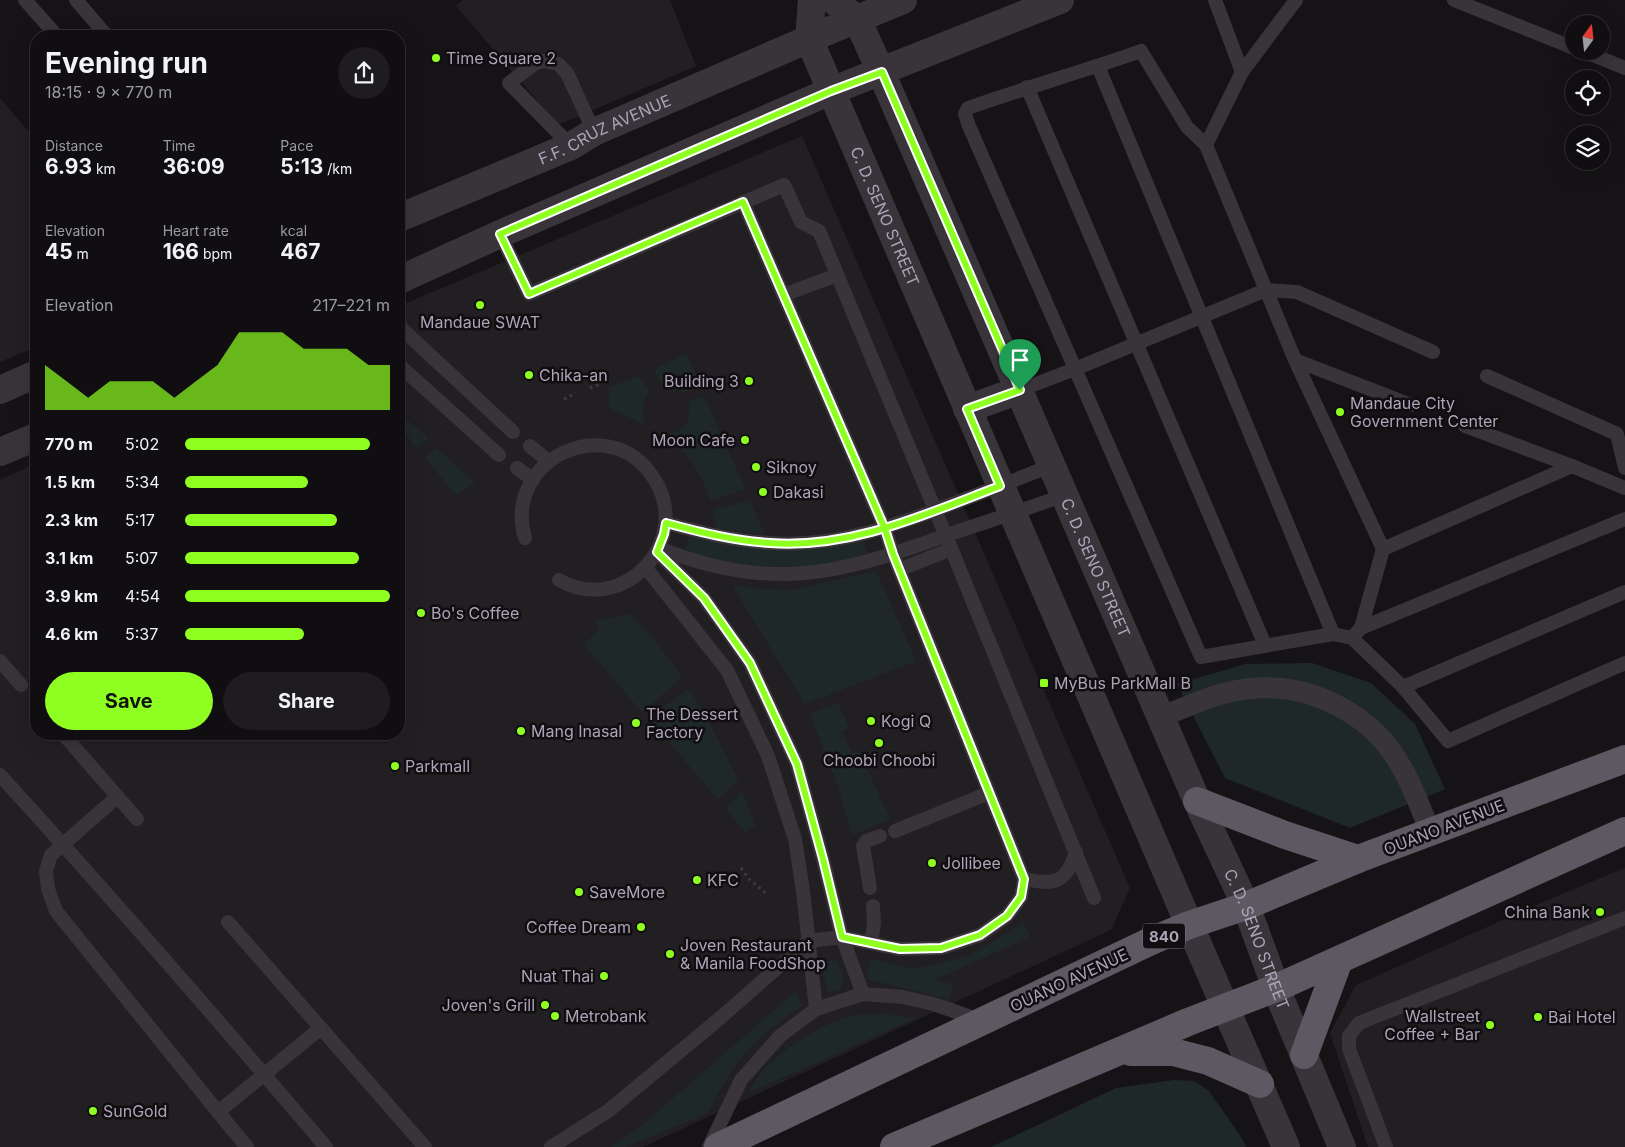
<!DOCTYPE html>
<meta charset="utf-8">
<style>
:root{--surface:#100e10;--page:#1e1c1e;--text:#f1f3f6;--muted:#9c9c9f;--line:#302e30;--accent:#8eff21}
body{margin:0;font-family:Inter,sans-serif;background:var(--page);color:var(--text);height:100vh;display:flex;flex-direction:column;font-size:19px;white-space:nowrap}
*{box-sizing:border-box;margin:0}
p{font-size:16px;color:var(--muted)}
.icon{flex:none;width:28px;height:28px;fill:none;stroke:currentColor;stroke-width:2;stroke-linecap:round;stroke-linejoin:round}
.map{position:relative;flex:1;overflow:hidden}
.details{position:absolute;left:30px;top:30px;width:375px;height:710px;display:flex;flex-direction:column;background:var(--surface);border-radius:20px;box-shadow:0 5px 20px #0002,0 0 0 1px var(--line)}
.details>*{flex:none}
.needle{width:32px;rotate:15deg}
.tools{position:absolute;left:1565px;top:15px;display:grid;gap:10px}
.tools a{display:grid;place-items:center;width:45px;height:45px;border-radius:50%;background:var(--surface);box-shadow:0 5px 20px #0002,0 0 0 1px var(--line);font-size:25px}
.pin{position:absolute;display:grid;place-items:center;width:42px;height:42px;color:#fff;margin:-51px -21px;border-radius:50% 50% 50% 0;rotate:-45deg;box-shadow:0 0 5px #0007}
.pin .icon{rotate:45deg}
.round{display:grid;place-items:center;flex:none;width:52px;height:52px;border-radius:26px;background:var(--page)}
.overview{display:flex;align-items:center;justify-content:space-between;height:85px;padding:0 15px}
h1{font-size:28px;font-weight:700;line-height:38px}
.stats{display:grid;grid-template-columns:repeat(3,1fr);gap:8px;height:85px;padding:5px 15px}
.stats div{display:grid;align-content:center}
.stats b{font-size:21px;font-weight:700}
.stats small{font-size:14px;font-weight:400}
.stats p{font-size:14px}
.chart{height:140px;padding:10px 15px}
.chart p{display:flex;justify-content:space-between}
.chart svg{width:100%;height:90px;margin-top:5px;fill:var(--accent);opacity:.7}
.action{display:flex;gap:10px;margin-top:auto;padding:10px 15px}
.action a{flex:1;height:58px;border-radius:30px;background:var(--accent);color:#111;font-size:20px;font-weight:700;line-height:58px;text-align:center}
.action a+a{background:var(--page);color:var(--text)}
ul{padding:0 15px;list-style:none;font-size:16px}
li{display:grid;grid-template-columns:80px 60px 1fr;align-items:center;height:38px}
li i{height:12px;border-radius:6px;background:var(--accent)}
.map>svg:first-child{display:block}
</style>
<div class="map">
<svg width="1625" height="1147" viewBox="0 0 1625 1147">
<rect width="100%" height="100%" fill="#151315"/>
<!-- built -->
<g fill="#221f22">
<polygon points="463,0 670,0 696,66 558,125 456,6"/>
<polygon points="0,98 36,140 36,347 0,362"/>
<polygon points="802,136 1130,888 1111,930 643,1147 0,1147 0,480 36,463 36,734 399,734 399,306"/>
<polygon points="1625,868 1625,1147 1368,1147 1330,1033 1356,985 1557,896"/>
</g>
<!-- green -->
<g fill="#1f2828">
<polygon points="686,354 700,384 683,393 673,387 663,387 654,369"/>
<path d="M638 376 650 391C642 401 642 411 644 424L609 408V387Z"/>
<path d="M704 396 745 489 711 501C701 473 690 456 668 435 689 427 690 423 689 401Z"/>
<polygon points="399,413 428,438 417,448 399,426"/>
<polygon points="436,448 475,483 456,495 425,458"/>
<polygon points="750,500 765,535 716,528 713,510"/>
<path d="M690 533 715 540 861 538 868 554C807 577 745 566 684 552Z"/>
<polygon points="876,571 916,661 805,704 732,585 759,589 792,590"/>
<polygon points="629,614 654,639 682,677 642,712 584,645 600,628 595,621"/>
<polygon points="1312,663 1371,683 1415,724 1445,789 1350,828 1225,778 1177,684 1245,664"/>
<polygon points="689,689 710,724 738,780 718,799 648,718"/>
<polygon points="838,703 849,728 842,732 852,753 859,751 890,819 852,835 838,786 810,714"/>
<polygon points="742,791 755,826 745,832 725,808"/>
<polygon points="1024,923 1030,937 934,980 953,984 948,999 866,979 871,959 914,969 938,964 970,955"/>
<path d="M836 960C843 973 845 976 840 990L828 993 821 963Z"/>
<path d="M796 991 802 1006C777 1023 752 1041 735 1066 724 1081 716 1097 708 1113L625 1147H611L640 1127Z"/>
<path d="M883 1014 916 1018 748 1093C752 1086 756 1079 761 1073 781 1049 828 1019 859 1015 867 1014 875 1015 883 1014Z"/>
<polygon points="1174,1080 1194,1081 1209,1091 1243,1140 1246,1147 991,1147 1116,1088"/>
</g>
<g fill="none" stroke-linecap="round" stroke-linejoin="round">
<!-- path -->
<g stroke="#3e3a41" stroke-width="3" stroke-dasharray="2.5 4" stroke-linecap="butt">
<polyline points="590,388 602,383"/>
<polyline points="564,399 576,393"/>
<polyline points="741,868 749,879 768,895"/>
</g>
<!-- service -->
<g stroke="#38343a" stroke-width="14">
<polyline points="25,0 57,36"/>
<polyline points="76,0 107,36"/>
<polyline points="1215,0 1242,72"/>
<polyline points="1454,0 1574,48"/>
<polyline points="1583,51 1625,68"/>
<polyline points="1098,66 1333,634"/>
<polyline points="1027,87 1265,645"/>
<polyline points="1206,145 1242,72 1296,0"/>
<polyline points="571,146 509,83 536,63 544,61 558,64 567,73 594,132"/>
<polyline points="500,234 529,294 784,185 801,222 819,231 946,536 1094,898"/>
<polyline points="783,295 837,275"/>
<polyline points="399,324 402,329 513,432"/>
<polyline points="1295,360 1411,405"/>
<polyline points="399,365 499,455"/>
<polyline points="1487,376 1617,434 1625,468"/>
<polyline points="1020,390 1075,369 1266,290 1297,292 1433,352"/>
<polyline points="1465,426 1572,466 1625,488"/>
<polyline points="530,446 548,461"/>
<path d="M1572 466 1383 549 1295 360 1206 145 1187 127 1141 51C1084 71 1025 88 968 108L965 114 969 126 1201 657 1333 634 1352 638 1403 687 1448 741 1625 663"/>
<polyline points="517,468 532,479"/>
<path d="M666 523C700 532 734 541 770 543 835 548 897 525 957 502 989 490 1021 478 1052 465"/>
<path d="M525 538C502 460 608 409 653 477 695 540 624 617 559 580"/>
<path d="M659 548C701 565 744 575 789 574 842 573 897 553 947 535 986 522 1026 509 1065 495"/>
<polyline points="657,552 704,598 750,663 797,764 823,859 842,937 863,994"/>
<polyline points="646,568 727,670 768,756 795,839 803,891 816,1009"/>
<polyline points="899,570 951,549"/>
<polyline points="1361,628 1383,549"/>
<polyline points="1352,638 1361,628 1625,519"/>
<polyline points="0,661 21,685"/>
<polyline points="1403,687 1625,592"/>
<polyline points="63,734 137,819"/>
<path d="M0 775C111 897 219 1021 326 1147"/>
<polyline points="117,797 51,855 46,871 48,889 56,911 218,1112 247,1147"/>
<polyline points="895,831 989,793"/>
<path d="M1024 879C1054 885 1066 884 1076 852"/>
<polyline points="870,888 863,846 866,841 880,836"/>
<polyline points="228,922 425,1147"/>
<polyline points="871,943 874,923 873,906"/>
<polyline points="218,1112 321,1028"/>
<polyline points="551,1147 608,1111 719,1019 808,941 842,937 899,949 941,948 980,935 1007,916 1021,897 1024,879 893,554 885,529 743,202"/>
<polyline points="709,1147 741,1080 780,1036 816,1009 863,994 903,997 933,1004 980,1020"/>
<polyline points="1386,1147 1349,1049 1349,1036 1359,1023 1625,918"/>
</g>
<!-- pedestrian -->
<path stroke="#38343a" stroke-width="21" d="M1161 717C1189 706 1217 692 1247 689 1309 681 1374 714 1403 770 1414 789 1422 811 1430 832"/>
<!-- tertiary -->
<g stroke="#38343a" stroke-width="28">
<path id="s1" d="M812 0 809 39 1179 901 1286 1147"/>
<path id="s2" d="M833 0 857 19 881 72 1197 801 1246 906 1276 988 1342 1147"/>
<path id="s3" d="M399 218 571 146 594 132 809 39 903 0"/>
<polyline points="399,280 500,234 831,91 1060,0"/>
<polyline points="0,390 36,374"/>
<polyline points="967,409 1020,390"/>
<polyline points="0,452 36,437"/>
</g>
<!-- trunk -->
<g stroke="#5e5863" stroke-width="28">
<polyline points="1197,801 1285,835 1358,859"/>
<polyline points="1131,1052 1173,1052 1208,1061 1260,1084"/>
<polyline points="1304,1055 1339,960"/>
<polyline points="718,1147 1151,941 1189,925 1246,906 1358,859 1625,759"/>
<polyline points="894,1147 1188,1022 1276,988 1625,831"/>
</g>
</g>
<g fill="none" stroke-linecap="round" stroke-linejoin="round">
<!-- route casing -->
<g stroke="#fff" stroke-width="10">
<path id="route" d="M1020 390 882 72 831 91 500 234 529 294 743 202 885 529 893 554 1024 879 1021 897 1007 916 980 935 941 948 900 949 842 937 823 859 797 764 750 663 704 598 657 552 664 534 666 523C700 532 734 541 770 543 851 549 926 514 1000 486L967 409 1020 390"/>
</g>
<!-- route -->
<use href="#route" stroke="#8eff21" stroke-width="6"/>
</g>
<!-- markers -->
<g fill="#8eff21" stroke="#100e10" stroke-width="2">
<circle cx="436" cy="58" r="5"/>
<circle cx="480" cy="305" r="5"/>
<circle cx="529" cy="375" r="5"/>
<circle cx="749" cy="381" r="5"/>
<circle cx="1340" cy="412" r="5"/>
<circle cx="745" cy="440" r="5"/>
<circle cx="756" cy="467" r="5"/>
<circle cx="763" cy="492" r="5"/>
<circle cx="421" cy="613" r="5"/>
<rect x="1039" y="678" width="10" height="10" rx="2.5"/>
<circle cx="871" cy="721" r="5"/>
<circle cx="636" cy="723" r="5"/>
<circle cx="521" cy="731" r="5"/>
<circle cx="879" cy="743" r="5"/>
<circle cx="395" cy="766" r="5"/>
<circle cx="932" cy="863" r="5"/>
<circle cx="697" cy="880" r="5"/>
<circle cx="579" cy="892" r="5"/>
<circle cx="1600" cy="912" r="5"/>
<circle cx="641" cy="927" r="5"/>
<circle cx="670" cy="954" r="5"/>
<circle cx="604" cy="976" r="5"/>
<circle cx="545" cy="1005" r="5"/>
<circle cx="555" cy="1016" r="5"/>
<circle cx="1538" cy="1017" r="5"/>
<circle cx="1490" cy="1025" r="5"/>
<circle cx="93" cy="1111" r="5"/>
</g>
<g text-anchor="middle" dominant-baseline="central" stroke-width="5" stroke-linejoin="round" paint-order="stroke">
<!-- shield labels -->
<rect fill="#100e10" stroke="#7f7685" stroke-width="1" x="1143" y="923.5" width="42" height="25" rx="4"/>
<g font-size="15" font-weight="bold" fill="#aea3b7">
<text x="1164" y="936">840</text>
</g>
<!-- poi labels -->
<g font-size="16" fill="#aea3b7" stroke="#100e10" text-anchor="start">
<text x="446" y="58">Time Square 2</text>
<text x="480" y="322" text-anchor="middle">Mandaue SWAT</text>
<text x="539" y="375">Chika-an</text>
<text x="739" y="381" text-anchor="end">Building 3</text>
<text x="1350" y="403">Mandaue City<tspan x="1350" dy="18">Government Center</tspan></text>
<text x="735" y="440" text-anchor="end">Moon Cafe</text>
<text x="766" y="467">Siknoy</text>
<text x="773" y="492">Dakasi</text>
<text x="431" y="613">Bo's Coffee</text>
<text x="1054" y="683">MyBus ParkMall B</text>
<text x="646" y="714">The Dessert<tspan x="646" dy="18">Factory</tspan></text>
<text x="881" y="721">Kogi Q</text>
<text x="531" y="731">Mang Inasal</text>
<text x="879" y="760" text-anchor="middle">Choobi Choobi</text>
<text x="405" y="766">Parkmall</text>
<text x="942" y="863">Jollibee</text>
<text x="707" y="880">KFC</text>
<text x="589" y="892">SaveMore</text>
<text x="1590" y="912" text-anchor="end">China Bank</text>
<text x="631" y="927" text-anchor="end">Coffee Dream</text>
<text x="680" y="945">Joven Restaurant<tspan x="680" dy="18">&amp; Manila FoodShop</tspan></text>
<text x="594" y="976" text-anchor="end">Nuat Thai</text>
<text x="535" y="1005" text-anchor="end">Joven's Grill</text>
<text x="565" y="1016">Metrobank</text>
<text x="1480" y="1016" text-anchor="end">Wallstreet<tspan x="1480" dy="18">Coffee + Bar</tspan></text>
<text x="1548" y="1017">Bai Hotel</text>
<text x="103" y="1111">SunGold</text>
</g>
<!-- street labels -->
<g font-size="16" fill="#aea3b7" stroke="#100e10">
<text stroke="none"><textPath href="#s3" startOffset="224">F.F. CRUZ AVENUE</textPath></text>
<text stroke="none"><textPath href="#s1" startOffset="232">C. D. SENO STREET</textPath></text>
<text stroke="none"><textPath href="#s2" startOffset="629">C. D. SENO STREET</textPath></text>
<text transform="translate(1444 827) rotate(-21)">OUANO AVENUE</text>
<text stroke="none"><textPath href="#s2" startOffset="1034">C. D. SENO STREET</textPath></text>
<text transform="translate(1069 980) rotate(-25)">OUANO AVENUE</text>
</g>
</g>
</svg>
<div class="tools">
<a><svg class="needle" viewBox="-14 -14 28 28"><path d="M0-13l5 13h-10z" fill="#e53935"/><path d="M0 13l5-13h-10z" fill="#9c9c9f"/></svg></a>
<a><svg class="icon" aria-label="locate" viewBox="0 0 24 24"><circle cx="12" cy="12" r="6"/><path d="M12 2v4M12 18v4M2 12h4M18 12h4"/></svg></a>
<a><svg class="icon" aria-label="layers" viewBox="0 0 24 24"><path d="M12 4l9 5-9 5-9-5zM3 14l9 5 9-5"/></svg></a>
</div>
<div class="pin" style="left:1020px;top:390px;background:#1e9e55"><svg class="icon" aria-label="arrive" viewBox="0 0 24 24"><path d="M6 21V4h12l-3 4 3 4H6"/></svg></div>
<section class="details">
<div class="overview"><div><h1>Evening run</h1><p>18:15 · 9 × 770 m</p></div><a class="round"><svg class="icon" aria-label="share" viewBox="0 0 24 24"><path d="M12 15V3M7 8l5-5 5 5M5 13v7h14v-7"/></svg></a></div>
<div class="stats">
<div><p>Distance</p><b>6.93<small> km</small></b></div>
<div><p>Time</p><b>36:09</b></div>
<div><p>Pace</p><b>5:13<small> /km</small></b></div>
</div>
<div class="stats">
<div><p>Elevation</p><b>45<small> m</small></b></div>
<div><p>Heart rate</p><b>166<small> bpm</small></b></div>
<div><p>kcal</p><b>467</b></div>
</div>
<div class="chart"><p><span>Elevation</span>217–221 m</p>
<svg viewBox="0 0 160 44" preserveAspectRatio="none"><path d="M0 44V22L10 30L20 38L30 30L40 30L50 30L60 38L70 30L80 22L90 6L100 6L110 6L120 14L130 14L140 14L150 22L160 22V44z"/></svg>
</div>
<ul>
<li><b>770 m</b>5:02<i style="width:90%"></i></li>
<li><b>1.5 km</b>5:34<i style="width:60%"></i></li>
<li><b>2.3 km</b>5:17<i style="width:74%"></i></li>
<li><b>3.1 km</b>5:07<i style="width:85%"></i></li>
<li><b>3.9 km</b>4:54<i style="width:100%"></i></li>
<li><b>4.6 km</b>5:37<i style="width:58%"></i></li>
</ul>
<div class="action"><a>Save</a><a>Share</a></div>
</section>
</div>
